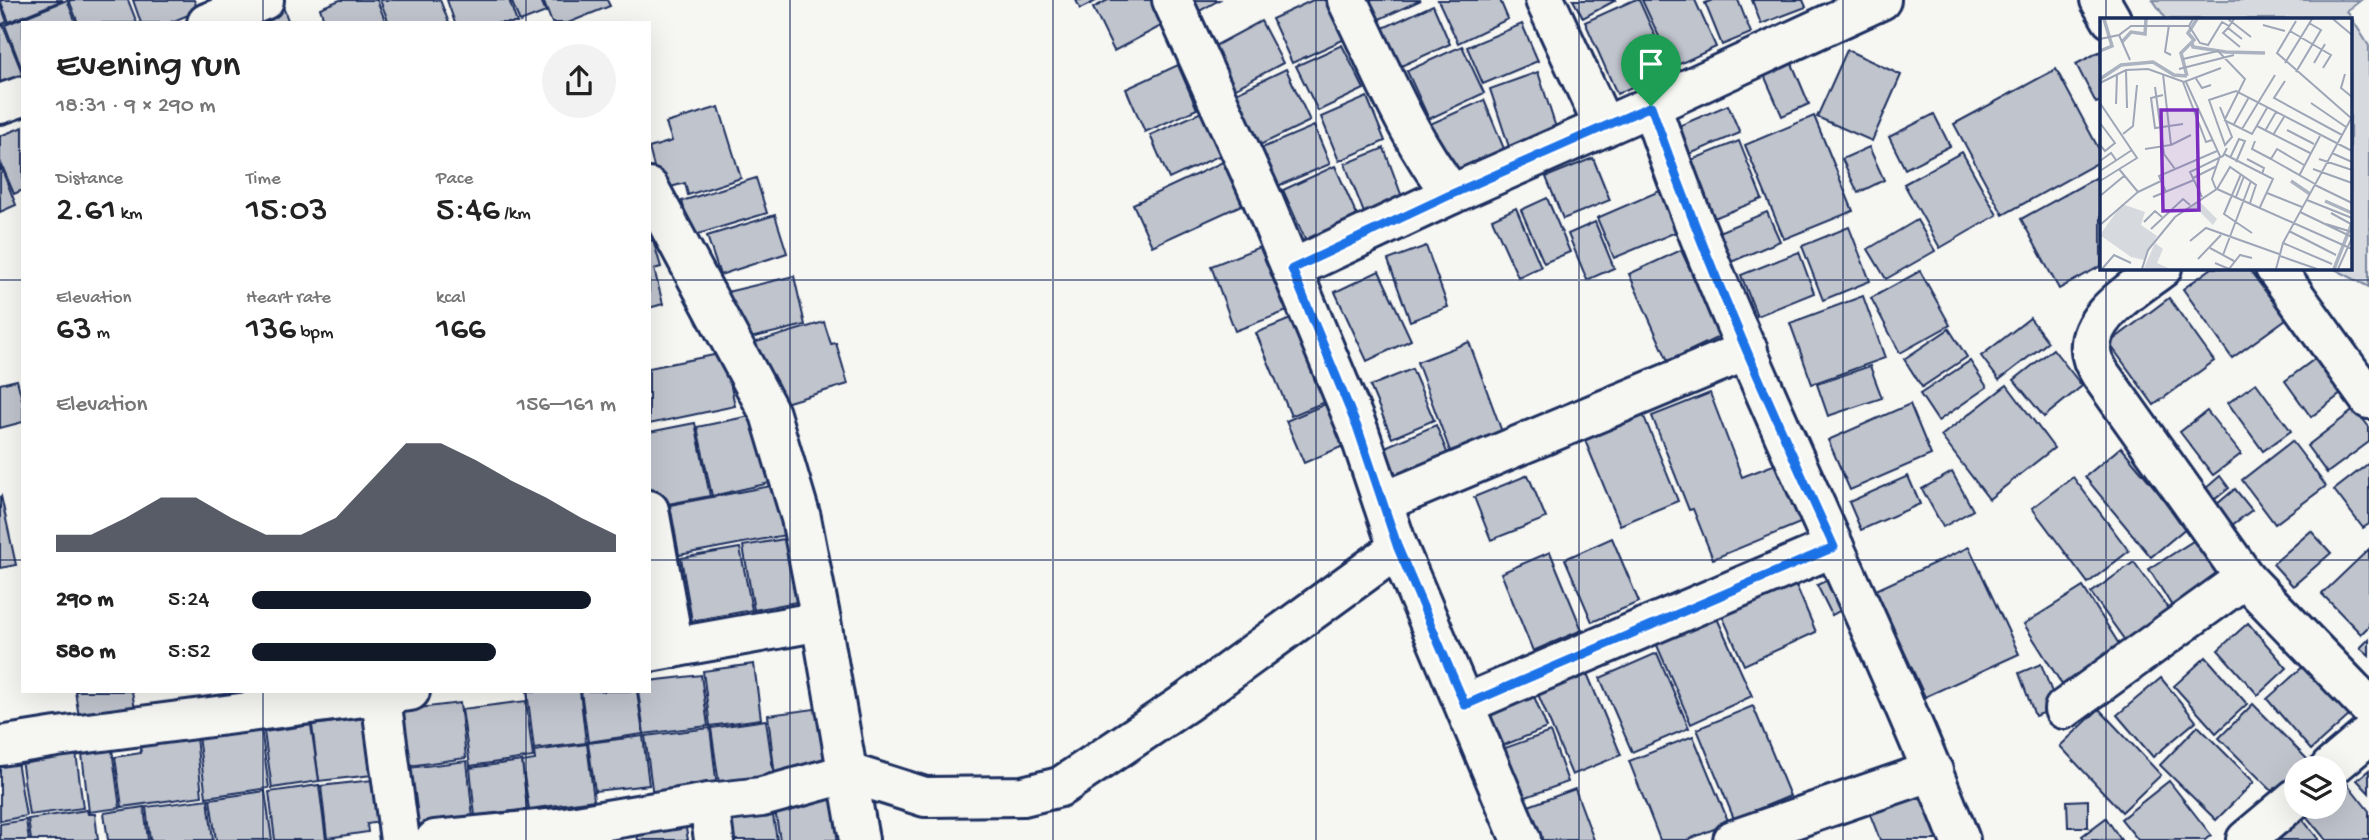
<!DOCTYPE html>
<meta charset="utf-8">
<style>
:root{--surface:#fff;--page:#f2f2f2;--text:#222;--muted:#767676;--accent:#111827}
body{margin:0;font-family:"Gochi Hand",sans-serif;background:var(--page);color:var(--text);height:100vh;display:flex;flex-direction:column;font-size:26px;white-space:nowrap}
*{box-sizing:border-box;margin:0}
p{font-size:23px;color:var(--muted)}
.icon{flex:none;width:38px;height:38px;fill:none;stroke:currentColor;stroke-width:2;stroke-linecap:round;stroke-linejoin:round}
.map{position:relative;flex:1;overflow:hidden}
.side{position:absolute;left:21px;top:21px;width:630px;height:672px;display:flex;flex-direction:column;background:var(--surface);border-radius:0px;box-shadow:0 7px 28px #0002}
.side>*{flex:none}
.fabs{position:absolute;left:2284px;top:756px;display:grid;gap:14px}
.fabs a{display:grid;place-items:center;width:63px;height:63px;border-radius:50%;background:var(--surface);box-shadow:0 7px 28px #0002;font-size:35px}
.pin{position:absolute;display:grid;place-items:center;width:60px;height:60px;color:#fff;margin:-72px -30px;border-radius:50% 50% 50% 0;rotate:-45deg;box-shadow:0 0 7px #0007}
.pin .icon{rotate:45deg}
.round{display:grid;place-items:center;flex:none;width:74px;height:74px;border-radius:37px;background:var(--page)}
.headline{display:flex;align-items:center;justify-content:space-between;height:119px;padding:0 35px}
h1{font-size:38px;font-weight:600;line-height:52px}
.figures{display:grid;grid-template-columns:repeat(3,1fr);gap:10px;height:119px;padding:7px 35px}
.figures div{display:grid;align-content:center}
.figures b{font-size:35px;font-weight:600}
.figures small{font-size:19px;font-weight:400}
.figures p{font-size:19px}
.chart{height:196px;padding:14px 35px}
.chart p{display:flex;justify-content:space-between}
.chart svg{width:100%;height:126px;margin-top:7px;fill:var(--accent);opacity:.7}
ul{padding:0 35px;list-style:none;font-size:23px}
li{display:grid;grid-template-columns:112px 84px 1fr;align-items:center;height:52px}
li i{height:18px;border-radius:9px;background:var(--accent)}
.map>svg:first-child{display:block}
</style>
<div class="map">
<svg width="2369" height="840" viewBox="0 0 2369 840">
<rect width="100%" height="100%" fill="#f6f6f2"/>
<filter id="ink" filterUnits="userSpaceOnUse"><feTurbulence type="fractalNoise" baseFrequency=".0143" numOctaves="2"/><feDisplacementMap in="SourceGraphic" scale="14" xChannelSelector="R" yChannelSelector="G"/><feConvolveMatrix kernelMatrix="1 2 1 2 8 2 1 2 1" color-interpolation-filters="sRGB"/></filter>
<g filter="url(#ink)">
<!-- green -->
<polygon fill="#d6d9dd" stroke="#78849e" stroke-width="2" points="2153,0 2361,0 2347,11 2369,46 2369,287 2333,268 2350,268 2350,19 2166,19"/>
<!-- building -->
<g fill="#c0c4cd" stroke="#1b2f5e" stroke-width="2">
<polygon points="0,0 63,0 9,22"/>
<polygon points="67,0 76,23 23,23 23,72 5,25"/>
<polygon points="69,0 128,0 137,23 78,23"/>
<polygon points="133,0 194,0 198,11 169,23 141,23"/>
<polygon points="340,0 377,0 386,23 325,23 320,8"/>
<polygon points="380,0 440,0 449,23 389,23"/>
<polygon points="447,0 509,0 517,23 455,23"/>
<polygon points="511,0 541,0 546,12 520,22"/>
<polygon points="543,0 607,0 610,6 568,23 552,23"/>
<polygon points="1076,0 1098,0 1080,9"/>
<polygon points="1108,0 1153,0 1165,24 1114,51 1093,8"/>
<polygon points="1187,0 1219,0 1194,14"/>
<polygon points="1313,0 1327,0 1345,39 1292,63 1272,19"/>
<polygon points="1361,0 1421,0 1371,23"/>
<polygon points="1438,0 1500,0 1508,19 1458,43"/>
<polygon points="1573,0 1616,0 1583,18"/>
<polygon points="1634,0 1639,0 1670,69 1617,94 1585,22"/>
<polygon points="1642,0 1695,0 1716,47 1673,67"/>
<polygon points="1713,0 1738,0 1751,33 1722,45 1705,3"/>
<polygon points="1752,0 1803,0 1806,7 1761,24"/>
<polygon points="0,3 7,22 0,25"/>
<polygon points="282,4 289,23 238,23"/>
<polygon points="1433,5 1450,44 1399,67 1381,29"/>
<polygon points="1261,21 1283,63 1234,89 1211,48"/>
<polygon points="1522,24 1538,61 1483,84 1467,47"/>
<polygon points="3,25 23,75 23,81 0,90 0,27"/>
<polygon points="1342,45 1364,89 1318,111 1296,66"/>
<polygon points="1462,46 1484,93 1429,119 1407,71"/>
<polygon points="1847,50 1901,75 1872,141 1817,117"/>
<polygon points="2101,51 2101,101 2096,103 2076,64"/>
<polygon points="1788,54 1809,104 1782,116 1760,66"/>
<polygon points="1178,65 1197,109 1145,132 1126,89"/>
<polygon points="1286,69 1310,121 1260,145 1236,93"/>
<polygon points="2056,69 2101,153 2101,161 2003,215 1954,124"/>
<polygon points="1538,72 1559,137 1511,153 1490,89"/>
<polygon points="1367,97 1385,141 1339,161 1321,117"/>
<polygon points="1484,100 1507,156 1451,179 1428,125"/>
<polygon points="1728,105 1740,133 1685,156 1674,128"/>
<polygon points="719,107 741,178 688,195 685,183 660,190 649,148 672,141 666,123"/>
<polygon points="1206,110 1225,153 1169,179 1150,135"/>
<polygon points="1934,114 1950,146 1905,169 1889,137"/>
<polygon points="1814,116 1853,211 1784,239 1745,145"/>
<polygon points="1314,126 1330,164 1278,186 1262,148"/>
<polygon points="23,127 23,190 14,194 0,161 0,136"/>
<polygon points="1739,141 1762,199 1704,222 1681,164"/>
<polygon points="1869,147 1884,180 1858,193 1842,159"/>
<polygon points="1384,148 1402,197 1364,213 1345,164"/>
<polygon points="1962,152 1997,215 1940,248 1904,184"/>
<polygon points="1593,158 1610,200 1563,219 1546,177"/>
<polygon points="1229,159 1248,202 1152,246 1133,204"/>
<polygon points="0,165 16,205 0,212"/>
<polygon points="1335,166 1359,220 1307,244 1283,190"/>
<polygon points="2101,175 2101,266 2059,289 2021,219"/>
<polygon points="756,178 767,213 692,236 682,201"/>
<polygon points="1671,186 1688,227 1614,258 1597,218"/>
<polygon points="1547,198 1570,252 1544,263 1521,210"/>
<polygon points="1516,208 1541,267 1518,277 1492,219"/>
<polygon points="1767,212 1780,241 1729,263 1716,233"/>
<polygon points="775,215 787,253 720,275 707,236"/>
<polygon points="1917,220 1935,251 1886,279 1868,249"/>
<polygon points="1595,222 1614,268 1587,280 1568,234"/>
<polygon points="1849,227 1870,281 1823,300 1802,246"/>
<polygon points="653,240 661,267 654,269 663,304 649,308 649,241"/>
<polygon points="1270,243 1295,308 1235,331 1211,266"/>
<polygon points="1426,246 1448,307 1410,321 1388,260"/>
<polygon points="1681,250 1721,336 1668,361 1629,274"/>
<polygon points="1799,252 1814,293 1757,316 1741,275"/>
<polygon points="2212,268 2248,268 2286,319 2232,358 2183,289"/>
<polygon points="1379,271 1411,340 1367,361 1335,292"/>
<polygon points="1920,271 1950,325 1900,353 1871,298"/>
<polygon points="794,276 805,325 738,341 727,292"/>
<polygon points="1863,296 1885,358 1812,384 1790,323"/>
<polygon points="2169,298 2214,361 2154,405 2109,343"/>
<polygon points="1293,318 1327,401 1291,416 1256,333"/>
<polygon points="2030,318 2048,342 1999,380 1981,356"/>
<polygon points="824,322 831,344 836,343 848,384 772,407 753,343"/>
<polygon points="1949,329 1967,357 1922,387 1904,359"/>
<polygon points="1469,342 1502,432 1450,451 1417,362"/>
<polygon points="2053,349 2082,386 2044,417 2014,380"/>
<polygon points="724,353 735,406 649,424 649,368"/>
<polygon points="2320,355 2346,390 2311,417 2285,381"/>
<polygon points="1970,361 1987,387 1938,421 1920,394"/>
<polygon points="1870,366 1882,398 1828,416 1817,384"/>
<polygon points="1412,369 1434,420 1392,438 1370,386"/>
<polygon points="17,380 23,403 23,422 0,428 0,384"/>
<polygon points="2256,383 2291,431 2263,451 2228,403"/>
<polygon points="2007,385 2054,448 1989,499 1941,436"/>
<polygon points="1710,393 1742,477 1781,462 1805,521 1713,559 1693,509 1689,510 1652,416"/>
<polygon points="1330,402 1348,444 1304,463 1286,421"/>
<polygon points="1910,404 1931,455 1850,490 1828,440"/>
<polygon points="2355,409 2369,427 2369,442 2327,473 2307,446"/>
<polygon points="2207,411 2241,454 2213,475 2180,432"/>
<polygon points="760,414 774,482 712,496 697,427"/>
<polygon points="1643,414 1678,501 1620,525 1584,438"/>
<polygon points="695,423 710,496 652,507 649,493 649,432"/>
<polygon points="1436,425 1450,460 1399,482 1385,447"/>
<polygon points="2292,441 2326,486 2275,524 2242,480"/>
<polygon points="2121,447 2187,527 2151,557 2085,477"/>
<polygon points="2369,463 2369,524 2363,528 2334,490"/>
<polygon points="1952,472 1973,510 1943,527 1922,489"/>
<polygon points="1528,475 1546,518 1491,540 1474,497"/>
<polygon points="1908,476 1920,504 1861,530 1849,502"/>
<polygon points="2220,476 2229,488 2214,500 2205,489"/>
<polygon points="2073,477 2129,551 2088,583 2032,508"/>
<polygon points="787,483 796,533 679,555 670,505"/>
<polygon points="2235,489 2252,510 2232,525 2216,505"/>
<polygon points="1,496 16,565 0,568 0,497"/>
<polygon points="2311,531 2331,553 2293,586 2273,564"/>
<polygon points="796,537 807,600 754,610 743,546"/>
<polygon points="1612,538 1639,602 1592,622 1565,559"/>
<polygon points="2198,538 2221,575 2172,606 2149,569"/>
<polygon points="1969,547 2019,654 1925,697 1876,590"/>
<polygon points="740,548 752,610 692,621 681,558"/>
<polygon points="2369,549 2369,626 2361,634 2322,594"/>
<polygon points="1550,552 1582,630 1533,651 1501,573"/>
<polygon points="2134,562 2172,614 2129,646 2091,593"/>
<polygon points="1836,576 1850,605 1832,615 1817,585"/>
<polygon points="1793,578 1816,632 1744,665 1720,611"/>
<polygon points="2083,587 2124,652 2065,689 2024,624"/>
<polygon points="1716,616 1752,696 1691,724 1656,643"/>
<polygon points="2248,623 2287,668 2258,695 2218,650"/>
<polygon points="2369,639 2369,656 2360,648"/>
<polygon points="1657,653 1689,728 1632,752 1600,678"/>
<polygon points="2206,657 2247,704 2216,733 2174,686"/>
<polygon points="754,664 761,719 710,726 703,671"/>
<polygon points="2041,664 2058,708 2035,716 2019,673"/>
<polygon points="2306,664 2350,715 2311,750 2267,699"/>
<polygon points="1584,666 1621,755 1572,775 1535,687"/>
<polygon points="701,675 708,726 644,734 638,691 649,691 649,681"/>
<polygon points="2161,678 2196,721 2153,757 2117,715"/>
<polygon points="1531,689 1547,728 1492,750 1477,711"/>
<polygon points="75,691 132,691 136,716 80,724"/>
<polygon points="527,691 580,691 586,743 534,749"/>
<polygon points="581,691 637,691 643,734 588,742"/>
<polygon points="526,701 533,757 470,766 462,709"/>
<polygon points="460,703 466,758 409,766 402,710"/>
<polygon points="2253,704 2308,760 2300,768 2296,768 2296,772 2275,794 2219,738"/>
<polygon points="1753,706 1790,796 1734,819 1697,729"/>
<polygon points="822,708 828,759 814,761 815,772 775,777 768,715"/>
<polygon points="2099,709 2161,775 2122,812 2060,746"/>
<polygon points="374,717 381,774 319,781 312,725"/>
<polygon points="766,720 774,777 719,784 711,728"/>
<polygon points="311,725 319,781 272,788 264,732"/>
<polygon points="2198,726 2254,782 2216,820 2160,765"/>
<polygon points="261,728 269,788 206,797 198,736"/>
<polygon points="710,728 718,796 654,804 645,736"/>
<polygon points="1550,732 1568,782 1512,802 1494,752"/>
<polygon points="643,736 649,785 595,791 588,743"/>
<polygon points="1693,736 1729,823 1687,840 1660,840 1629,761"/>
<polygon points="196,737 202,796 122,807 115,757 141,753 140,745"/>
<polygon points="587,744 594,800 529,809 522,762 535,760 534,751"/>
<polygon points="112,749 120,808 89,812 82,754"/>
<polygon points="76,752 83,808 29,815 21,759"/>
<polygon points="16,755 26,816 0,821 0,758"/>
<polygon points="467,761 473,818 416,825 408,768"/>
<polygon points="522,761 527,809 475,816 470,768"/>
<polygon points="2369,770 2369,793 2357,780"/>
<polygon points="381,779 387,821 367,824 368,832 327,838 321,786"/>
<polygon points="2169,781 2211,835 2205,840 2138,840 2121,819"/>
<polygon points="2346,782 2369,811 2369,840 2326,840 2306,816 2317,807 2334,807 2334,792"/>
<polygon points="319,785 326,840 275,840 269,792"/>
<polygon points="835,787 844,840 780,840 773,798"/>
<polygon points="1575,789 1594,840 1525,840 1515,811"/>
<polygon points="265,791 272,840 216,840 210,799"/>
<polygon points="1919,793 1938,840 1880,840 1870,814"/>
<polygon points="770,798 777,840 718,840 712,807"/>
<polygon points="208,799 213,840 150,840 146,807"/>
<polygon points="2088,800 2088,827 2068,827 2067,801"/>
<polygon points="144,807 148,840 108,840 104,813"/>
<polygon points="87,810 88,814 95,814 98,840 31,840 28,819"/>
<polygon points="2299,815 2319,840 2269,840"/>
<polygon points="684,817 688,840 638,840 635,824"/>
<polygon points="2106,818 2121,840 2085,840 2082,836"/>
<polygon points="26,820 29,840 0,840 0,824"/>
</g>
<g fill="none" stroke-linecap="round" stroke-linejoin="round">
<!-- minor casing -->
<g stroke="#1b2f5e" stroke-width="44">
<g id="minor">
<polyline points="1172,0 1262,198 1359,432 1398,548 1521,840"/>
<path d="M1347 0C1379 64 1408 139 1452 194L1651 106 1881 0"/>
<polyline points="1545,0 1604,127"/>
<polyline points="207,23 264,0"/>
<polyline points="0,104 23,96"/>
<path d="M1651 106C1737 357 1863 593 1960 840"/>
<polyline points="649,188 770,414 801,518 821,621"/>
<path d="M2162 268C2136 288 2079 320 2093 360 2095 365 2098 370 2101 375L2245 578 2369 707"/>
<polyline points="1292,269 1452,194"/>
<polyline points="1383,502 1748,350"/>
<polyline points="649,510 674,648"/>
<polyline points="649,652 821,621 859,840"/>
<polyline points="380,691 400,840"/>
<polyline points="1465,704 1834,547"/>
<polyline points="2064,709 2245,578"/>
<polyline points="0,746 57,737 410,691"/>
<polyline points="2330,768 2369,735"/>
<polyline points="709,803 714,840"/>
<polyline points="435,840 559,828 709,803 762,797 849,773 925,797 1023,796 1060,787 1187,702 1398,548"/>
<polyline points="1733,840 1933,771"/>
<polyline points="2246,840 2296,798"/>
</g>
</g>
<!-- tertiary casing -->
<g stroke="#1b2f5e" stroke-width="44">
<g id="tertiary">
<polyline points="2100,0 2111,19"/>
<polyline points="2275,268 2369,399"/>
</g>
</g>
<!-- minor -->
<use href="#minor" stroke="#f6f6f2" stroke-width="38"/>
<!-- tertiary -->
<use href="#tertiary" stroke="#f6f6f2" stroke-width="38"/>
</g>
</g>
<g fill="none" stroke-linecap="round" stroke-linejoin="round" filter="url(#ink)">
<!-- route casing -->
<g stroke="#fff" stroke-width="14">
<path id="route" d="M1651 106C1703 256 1768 402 1834 547L1465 705 1398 548 1359 432 1292 269 1452 194Z"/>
</g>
<!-- route -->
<use href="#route" stroke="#1a73e8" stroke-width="9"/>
</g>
<!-- grid -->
<path fill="none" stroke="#1b2f5e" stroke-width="2" stroke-opacity="0.55" d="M263 0V23M526 0V23M790 0V840M1053 0V840M1316 0V840M1579 0V840M1843 0V840M2106 0V19M2106 268V840M0 280H23M649 280H2369M0 560H23M649 560H2369M263 691V840M526 691V840"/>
<!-- overview -->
<g transform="translate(2100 18)">
<rect width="252" height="252" fill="#f6f6f2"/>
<path d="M99 183 117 201 113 207 98 192 86 194ZM22 186 45 194 41 207 57 218 44 242 31 239 0 217ZM55 225 63 231 57 245 70 251 44 250Z" fill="#d6d9dd"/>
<path fill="none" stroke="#abb2c0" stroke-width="3.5" d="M22 24 31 14 45 16 46 1M92 25 93 29 126 34 165 35M0 33 12 28 4 1M87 58 81 35 94 22 88 15 97 1M0 61 21 47 53 44 74 57 87 58M191 163 210 176M225 183 252 195M234 251 252 205"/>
<path fill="none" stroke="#9ea6b7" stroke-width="2" d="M128 1 151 19M134 1 128 10 142 21M233 1 252 17M196 3 177 35 251 100M69 7 65 34 71 37M163 7 185 13M89 8 100 25 108 27 122 4 129 8M128 10 123 15 140 29M190 13 231 37 223 50M19 17 30 42M0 21 19 17 31 8H89L93 1M83 41 118 33 145 61 125 101M185 45 212 1M214 45 225 26M79 51 134 37M26 52 27 90M196 54 221 12 209 5M245 56 241 70 252 79M95 59 102 70 111 67M185 63 174 80 242 117M83 64 106 124 112 122M86 64 120 138 112 161 116 171M0 65 26 52 48 51 84 64 121 50M55 69 64 136 75 151M63 77 51 80 55 110 83 106M0 85 37 140 0 163M211 85 246 109M16 86 17 56M120 89 132 119 125 127 109 82 136 73 252 133M124 102 152 116 167 90M0 105 15 125 5 133 0 127M134 106 149 79M157 108 210 135M142 111 175 57M187 112 214 126M165 113 176 94M23 116 33 108 37 67M173 117 184 99M155 123 152 131 171 141M71 127 91 117M45 131 71 127 63 56M232 135 252 144M124 136 173 161 160 189M130 140 139 121 145 123 136 144M147 141 164 150 162 156M219 141 252 152M0 143 11 135 16 142M204 147 177 131 171 141 215 166M213 151 252 165M0 153 32 132M141 156 124 196 152 215M199 158 220 118M93 160 117 148M215 167 252 185M117 171 130 149 156 167 150 185M38 174 61 163M66 174 59 158 117 133M167 175 202 189M0 178 24 158M53 179 94 162M102 179 90 154 123 138 127 130M136 179 144 158M207 182 252 200M200 194 252 219M231 195 251 206M44 204 55 193 62 199M226 206 252 214M0 207 38 174 19 151M51 211 83 181 90 187M189 213 236 237M90 223 106 210 179 236M183 225 232 246M110 230 134 243M123 237 151 163M180 238 217 251M98 241 121 217M115 245 129 251 140 237 152 240M2 251 14 237 31 245M42 251 48 232 75 199 117 171 252 231M176 251 183 225 252 99M238 251 252 220"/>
<path fill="#7b2cbf" fill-opacity="0.15" stroke="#7b2cbf" stroke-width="3.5" d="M61 92H97L99 192 63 193Z"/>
<rect width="252" height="252" fill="none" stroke="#1b2f5e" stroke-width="3.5"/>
</g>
</svg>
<div class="fabs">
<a><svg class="icon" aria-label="layers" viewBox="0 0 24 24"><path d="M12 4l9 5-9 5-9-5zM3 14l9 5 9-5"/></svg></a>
</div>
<div class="pin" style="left:1651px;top:106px;background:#1e9e55"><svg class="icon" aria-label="arrive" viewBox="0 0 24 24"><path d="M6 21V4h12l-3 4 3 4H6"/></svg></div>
<section class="side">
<div class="headline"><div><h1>Evening run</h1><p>18:31 · 9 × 290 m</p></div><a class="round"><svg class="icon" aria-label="share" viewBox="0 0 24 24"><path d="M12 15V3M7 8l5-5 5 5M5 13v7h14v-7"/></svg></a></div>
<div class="figures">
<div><p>Distance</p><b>2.61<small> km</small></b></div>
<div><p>Time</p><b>15:03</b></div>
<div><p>Pace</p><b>5:46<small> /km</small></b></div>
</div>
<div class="figures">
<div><p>Elevation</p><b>63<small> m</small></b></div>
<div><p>Heart rate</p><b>136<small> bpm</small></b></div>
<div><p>kcal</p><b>166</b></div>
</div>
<div class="chart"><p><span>Elevation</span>156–161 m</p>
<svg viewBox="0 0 160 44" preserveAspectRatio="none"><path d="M0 44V38L10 38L20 32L30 25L40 25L50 32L60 38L70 38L80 32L90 19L100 6L110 6L120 12L130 19L140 25L150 32L160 38V44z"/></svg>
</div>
<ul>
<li><b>290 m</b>5:24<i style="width:93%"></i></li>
<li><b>580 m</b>5:52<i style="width:67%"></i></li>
</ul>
</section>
</div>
